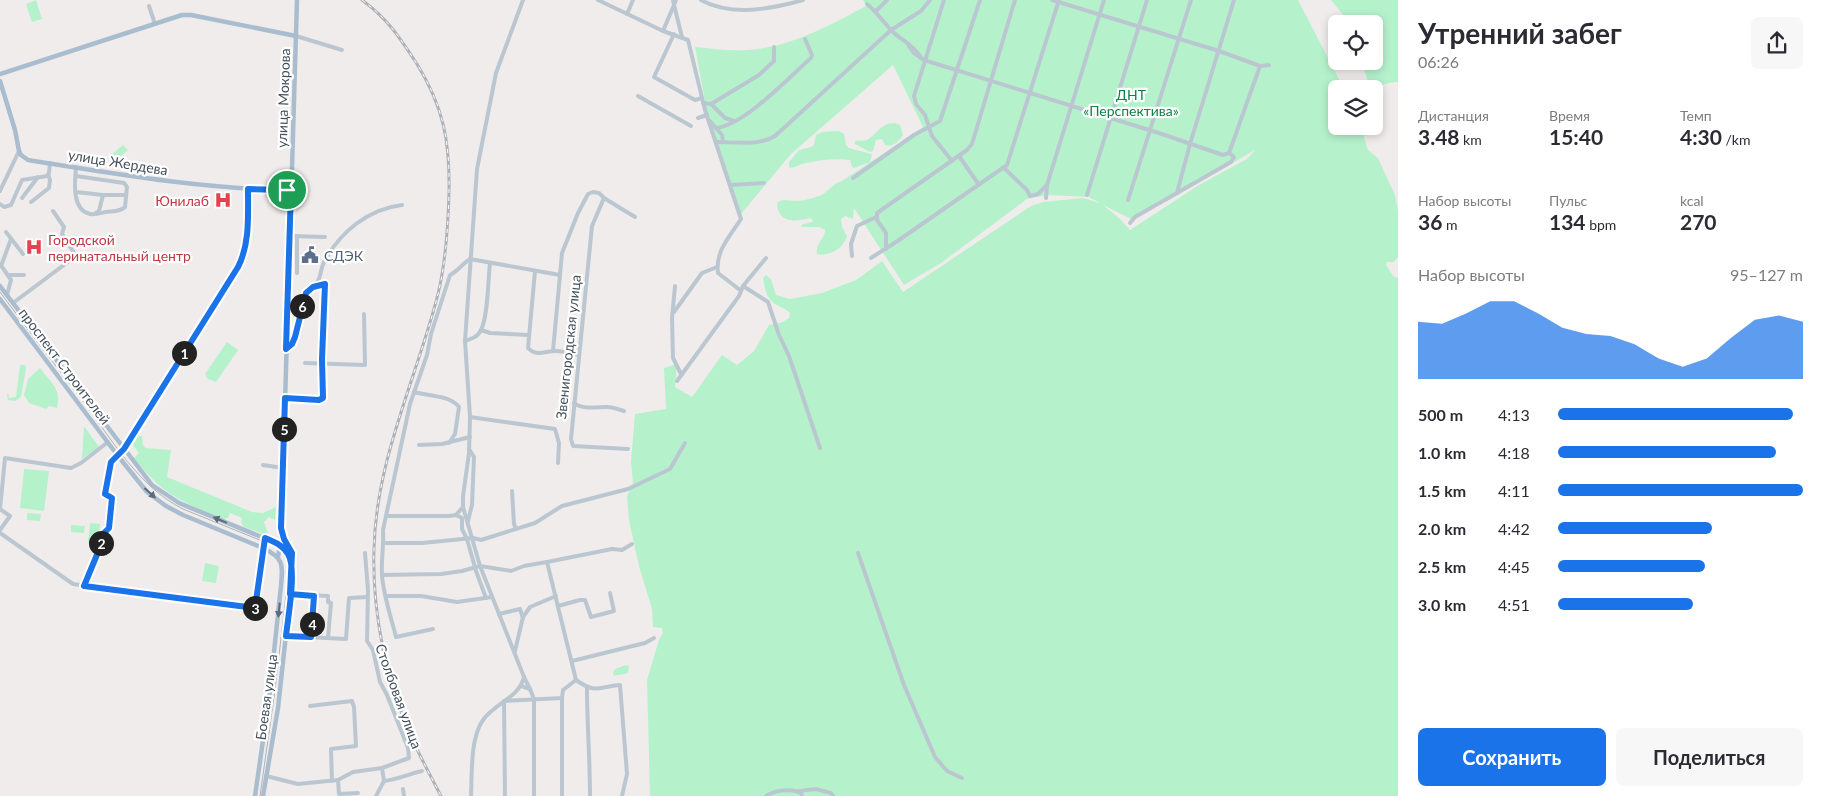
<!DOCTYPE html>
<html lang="ru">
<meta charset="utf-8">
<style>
:root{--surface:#fff;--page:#f7f7f7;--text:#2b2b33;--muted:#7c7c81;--accent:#1a73e8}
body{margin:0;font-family:Lato,sans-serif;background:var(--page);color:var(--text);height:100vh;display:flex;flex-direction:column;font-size:19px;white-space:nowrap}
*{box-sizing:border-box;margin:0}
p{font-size:16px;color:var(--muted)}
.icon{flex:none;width:28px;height:28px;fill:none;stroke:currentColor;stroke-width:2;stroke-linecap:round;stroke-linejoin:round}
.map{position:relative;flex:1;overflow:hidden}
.sheet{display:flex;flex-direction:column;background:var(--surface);width:425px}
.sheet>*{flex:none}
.controls{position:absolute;left:1328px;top:15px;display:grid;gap:10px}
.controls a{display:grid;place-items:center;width:55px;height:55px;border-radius:8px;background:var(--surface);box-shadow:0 2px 8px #0003;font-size:25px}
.pin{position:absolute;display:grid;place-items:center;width:42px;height:42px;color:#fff;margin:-21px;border:2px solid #fff;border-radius:50%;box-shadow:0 1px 5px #0007}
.km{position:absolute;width:25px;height:25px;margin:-12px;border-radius:50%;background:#222;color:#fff;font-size:14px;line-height:25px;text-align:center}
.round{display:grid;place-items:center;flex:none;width:52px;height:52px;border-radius:8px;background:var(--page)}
.headline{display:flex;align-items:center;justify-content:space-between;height:85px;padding:0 20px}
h1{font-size:28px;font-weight:700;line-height:38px}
.figures{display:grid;grid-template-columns:repeat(3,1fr);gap:8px;height:85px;padding:5px 20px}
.figures div{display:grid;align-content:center}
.figures b{font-size:21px;font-weight:700}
.figures small{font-size:14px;font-weight:400}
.figures p{font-size:14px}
.chart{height:140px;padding:10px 20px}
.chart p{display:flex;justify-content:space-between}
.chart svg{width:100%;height:90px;margin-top:5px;fill:var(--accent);opacity:.7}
.cta{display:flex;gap:10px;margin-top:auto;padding:10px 20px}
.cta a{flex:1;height:58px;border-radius:8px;background:var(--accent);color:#fff;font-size:20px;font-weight:700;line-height:58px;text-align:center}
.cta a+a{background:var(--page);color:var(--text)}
ul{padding:0 20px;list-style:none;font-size:16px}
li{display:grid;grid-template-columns:80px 60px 1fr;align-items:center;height:38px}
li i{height:12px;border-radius:6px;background:var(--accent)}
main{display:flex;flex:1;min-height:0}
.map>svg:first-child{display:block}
</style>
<main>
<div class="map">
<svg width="1398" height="796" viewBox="0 0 1398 796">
<rect width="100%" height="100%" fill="#f0ecec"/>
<!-- green -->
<g fill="#b5f2cc" fill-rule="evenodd">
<polygon points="36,0 42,19 32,22 26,4"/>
<path d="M863 0H1298L1344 89H1336V126L1363 127 1364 138 1368 150 1378 158 1395 195 1398 211V257L1394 262H1387L1386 265 1394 277 1398 278V796H650L647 680 659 640 663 633 662 628 653 627 652 609 639 566 629 520 627 496 633 483 631 462 635 414 666 409 664 368 677 364 675 387 692 397 722 355 737 365 754 351 769 325 783 322 789 318 790 313C785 308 780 307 775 304 766 298 765 289 763 278L766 275 771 279 776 295 790 299 822 293 856 280 882 261 903 292 1031 206 1043 202 1083 198 1100 203 1089 197 1047 195 1027 199 941 263 904 285 854 208 853 219 845 216 841 219 842 227 847 236C844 248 829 257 817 254 815 244 825 238 825 230L819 227H801L803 224 812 222 813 220 810 218C796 222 778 224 777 203 783 198 788 201 796 201 802 201 810 199 816 197 827 195 832 183 842 181L923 127 893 65 791 154 741 214 706 107 695 47C715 49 737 52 758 49 799 43 830 25 866 6ZM1255 150 1247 159 1199 185 1130 230 1120 219 1103 205 1131 219 1169 200Z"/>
<path d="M1331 0H1398V82C1387 82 1381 87 1370 87L1361 61H1374V24H1353L1352 16H1344Z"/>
<path d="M895 123 900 125 903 135C899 141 893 148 885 145L882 139 876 140 873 151 870 152 855 144V141C858 140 864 141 867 140 877 134 882 122 895 123Z"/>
<path d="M839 131 844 134 846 145 849 148 871 154 872 155 870 162 854 168 852 167 850 160C836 158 820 160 806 163 801 164 796 167 790 168L789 166V162L799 150 811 147 814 145 816 135 822 132Z"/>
<polygon points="123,145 128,150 116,160 111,155"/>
<polygon points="227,342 238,350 216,382 208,379 205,374"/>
<polygon points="20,365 25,365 26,368 21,397 15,401 8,400 7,394 8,393 9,398 16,397"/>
<path d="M40 368C51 383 62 389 57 408L49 406 46 409 29 403 24 395 28 379Z"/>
<polygon points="84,426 99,447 82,459"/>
<path d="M138 436H142L143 445 146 448 171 450 167 477 252 512 263 513 276 507 275 520 269 517 264 522 269 536 244 527 241 523 242 518 230 513 228 518 223 519C180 501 163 495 134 458L139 453 133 445Z"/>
<polygon points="24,469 49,471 44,511 20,508"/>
<polygon points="27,513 41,514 40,521 27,520"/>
<polygon points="90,523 100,524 98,544 88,543"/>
<polygon points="71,525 85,526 84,533 71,532"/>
<polygon points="205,563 219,566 216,583 202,581"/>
<polygon points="626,665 629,666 628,673 614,676 613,672 615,669"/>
</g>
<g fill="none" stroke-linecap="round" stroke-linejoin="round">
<!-- minor -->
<g stroke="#bbc7d0" stroke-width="4">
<path d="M598 0 663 31 688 40 705 110 741 219C730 236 715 251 718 273L740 290"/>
<polyline points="676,0 674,5 682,37"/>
<path d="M701 0C731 17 771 9 803 0"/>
<polyline points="944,0 914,96 916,104 925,115 932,136 952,161"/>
<polyline points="1052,0 1219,51 1260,66 1269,65"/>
<path d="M867 4C877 12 883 22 892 31 901 40 915 46 921 58"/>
<polyline points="149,6 155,24"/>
<polyline points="876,11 887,0"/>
<polyline points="627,14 633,0"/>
<polyline points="663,31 674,5 673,0"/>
<polyline points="674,34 654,77 695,100 702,98"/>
<polyline points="296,36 342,50"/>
<polyline points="909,46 914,53 924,60 1162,134 1217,153 1223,155 1229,153"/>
<polyline points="638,96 691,126"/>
<polyline points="703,103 711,104 759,75 774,61 774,47"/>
<polyline points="711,104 725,118 734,121"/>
<polyline points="698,118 707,115"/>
<polyline points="710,121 722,135 723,142"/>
<path d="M716 128C745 125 789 77 811 58L812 55 805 39"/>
<path d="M717 142C735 142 759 146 775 136L891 30 921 11 930 0"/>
<polyline points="1229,153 1260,66"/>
<polyline points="959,156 979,185"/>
<polyline points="1004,168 1027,190 1030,196 1038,194 1047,185"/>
<path d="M76 176 124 183 127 187 125 207C120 212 113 211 106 212 101 213 94 215 90 214 71 210 75 181 76 167"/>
<polyline points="853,178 914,135 940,121 980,0"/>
<polyline points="730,185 764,183"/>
<polyline points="0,191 19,151"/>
<polyline points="76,192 103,195"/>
<polyline points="1177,193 1190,144 1234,0"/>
<polyline points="1087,195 1147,0"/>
<polyline points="22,198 38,177"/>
<polyline points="604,198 592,226 571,439 573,446 628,449"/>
<polyline points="1046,198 1047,185 1104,0"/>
<polyline points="1128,200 1191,0"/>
<polyline points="31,202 49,188 50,180 48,174"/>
<polyline points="0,204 4,207 11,205 22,180 47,176 49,173 50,163"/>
<polyline points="96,213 99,211 103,195 125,195"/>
<polyline points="1130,223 1135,217 1231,162 1234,157 1229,153"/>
<polyline points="6,232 23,254"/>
<polyline points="290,236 325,237"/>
<polyline points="886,249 886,233 877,220 877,213 967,150 972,144 1015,0"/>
<polyline points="852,256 851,244 857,226 876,217"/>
<polyline points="871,258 899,240 1007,165 1059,0"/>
<polyline points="0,264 11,280 7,295"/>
<polyline points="1,266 11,239"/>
<path d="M535 271 528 348C536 357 545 351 555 351 563 351 571 353 579 355"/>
<polyline points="297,273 297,236"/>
<polyline points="8,275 24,275"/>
<polyline points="675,286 672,318 673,358 681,374"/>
<polyline points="743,286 768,302 779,335 789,356 820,448"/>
<polyline points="13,303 76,256 62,234 64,227 53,211"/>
<polyline points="674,312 702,273 717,267"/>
<polyline points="481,330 490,333 528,335"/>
<path d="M465 341C471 339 478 337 481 330 488 317 488 280 490 263"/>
<path d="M286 349C300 337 298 315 304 299 307 291 314 288 318 281 321 275 321 268 324 262 340 232 368 209 402 205"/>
<polyline points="553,351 562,253 578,213 588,194 593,192 599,193 604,198 635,217"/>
<polyline points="305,363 365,365 364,314"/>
<polyline points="677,381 739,296 743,286 766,258"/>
<path d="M414 392C427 396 450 395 459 407L455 434 449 443"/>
<polyline points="285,398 320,400 323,398 322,359 325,284 313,287"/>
<path d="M574 403C583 410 596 407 607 407 612 407 618 409 624 411"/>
<polyline points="470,417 555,429 559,443 558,463"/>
<polyline points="419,445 442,444 470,437"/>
<polyline points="263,465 283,468"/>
<polyline points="512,491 514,524 516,529"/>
<polyline points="456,515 462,518 462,529 467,539 476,571 486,598"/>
<polyline points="387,516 449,516 456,515 463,507"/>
<polyline points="468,521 472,505 474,457 469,449"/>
<polyline points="0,530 10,516 0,509 5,458 71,468 81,463 108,442"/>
<polyline points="0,533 73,584 255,609 265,539"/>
<polyline points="384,543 422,543 473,538 481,540 535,523 562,506 628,489 670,469 685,443"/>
<polyline points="858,553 904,685 935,757 947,771 962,778"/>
<polyline points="547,562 612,549 622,550 632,544"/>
<polyline points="382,575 441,574 462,571 480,566 511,571 524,566 547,562 576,680"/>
<polyline points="84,586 101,545 102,535 109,527 112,498 105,494 111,461 124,449"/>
<polyline points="290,594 328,596 328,602 331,603 328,638"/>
<polyline points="386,596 421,596 457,602 492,597"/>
<polyline points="558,606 580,600 585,600 591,617 614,611 610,593"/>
<polyline points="499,614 520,609 523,618"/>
<path d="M433 629 396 637C391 617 384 597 382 576 381 561 384 545 383 530L410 404 427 355 431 334 450 275C458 271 462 264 470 259L560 275"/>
<polyline points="286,636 346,639 349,598 367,597"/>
<polyline points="311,637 314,595"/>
<polyline points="515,651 523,617 530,607 556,596"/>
<polyline points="572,661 645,643 654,638"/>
<polyline points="524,677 530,689"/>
<polyline points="521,686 530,689 534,699 534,796"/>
<path d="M587 688C587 724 590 760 590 796"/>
<polyline points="562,698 562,796"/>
<polyline points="310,706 352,701 354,707 356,746 331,749 332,781"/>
<polyline points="266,776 298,784 338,780 339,794 358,793"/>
<polyline points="338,780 353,772 382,768 409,758 408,748 387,695 380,682 373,650 367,641 368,590 365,553"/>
<path d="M384 781C397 780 408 774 422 771"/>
<polyline points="403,789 404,796"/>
<polyline points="799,791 816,789 831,793 833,796"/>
<polyline points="376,796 384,781 382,768"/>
<path d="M471 796C472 775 470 738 483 720 495 703 519 698 524 677L480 566 463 507V496L469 453 470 417 465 341 477 169 496 73 523 0"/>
<path d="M505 796 504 701 562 698 563 690 576 680C597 695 599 686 620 685L627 774 622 796"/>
<path d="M766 796C775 790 792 788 801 793L802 796"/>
</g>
<!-- major -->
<g stroke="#a9bdcf" stroke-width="4.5">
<polyline points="0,74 182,15 191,15 296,36"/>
<path d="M0 81 15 130 19 151 21 155 28 160C116 174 202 189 291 190"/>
<polyline points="0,286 152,485 179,503 281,545 289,555 293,570 278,708 263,796"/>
<path d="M0 299 118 456 147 492 166 506 183 515 263 548C284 558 283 565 281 586L269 699 255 796"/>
<polyline points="124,449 243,258 247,228 248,189"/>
<polyline points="283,534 292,553 292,559"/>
<polyline points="278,557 281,537 297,0"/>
</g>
<!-- tram -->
<path stroke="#aeb2b8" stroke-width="1" d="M0 292C27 329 55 365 83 401 112 440 139 487 183 509L272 545C285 552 289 563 288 577L275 690 260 796"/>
<!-- rail casing -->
<g stroke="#aeb2b8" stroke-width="3">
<path id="rail" d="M362 0C388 19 400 38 417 64 444 108 450 142 449 193 448 228 446 261 438 294 416 380 376 459 374 549 372 613 386 680 412 739 421 758 431 777 441 796"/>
</g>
<!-- rail -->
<use href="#rail" stroke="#fff" stroke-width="1" stroke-dasharray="4" stroke-linecap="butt"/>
</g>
<!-- one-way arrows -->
<defs><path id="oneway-solid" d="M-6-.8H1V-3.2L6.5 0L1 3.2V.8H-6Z" transform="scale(1.25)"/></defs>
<g fill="#5c6b78">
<use href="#oneway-solid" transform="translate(150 493) rotate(42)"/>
<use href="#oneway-solid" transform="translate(220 520) rotate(-157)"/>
<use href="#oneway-solid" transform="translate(279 610) rotate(96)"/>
</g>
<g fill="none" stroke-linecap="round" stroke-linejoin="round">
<!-- route casing -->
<g stroke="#fff" stroke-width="10">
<path id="route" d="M287 190 248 189C248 215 250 244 238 267L124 449 111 462 105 494 112 498 109 528 102 535 101 545 84 586 255 608 265 538C274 542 283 545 288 554 297 569 288 617 286 636L311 637 314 596 290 594 292 553 284 539 281 528 285 398 319 400 323 398 322 359 325 284 313 287 306 293 295 337 292 344 286 349 291 190H287"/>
</g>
<!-- route -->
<use href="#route" stroke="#1a73e8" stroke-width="6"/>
</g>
<!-- icons -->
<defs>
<g id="hospital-bare" transform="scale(1.35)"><path d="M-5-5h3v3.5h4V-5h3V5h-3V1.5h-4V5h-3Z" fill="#e0444e" stroke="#fff" stroke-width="2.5" paint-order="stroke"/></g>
<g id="civic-bare" transform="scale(1.35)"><path d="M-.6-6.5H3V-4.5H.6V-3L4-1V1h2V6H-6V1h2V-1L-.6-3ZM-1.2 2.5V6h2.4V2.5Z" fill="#5c6f8a" stroke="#fff" stroke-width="2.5" paint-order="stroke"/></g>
</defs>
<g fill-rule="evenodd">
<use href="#hospital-bare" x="223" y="200"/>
<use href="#hospital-bare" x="34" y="247"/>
<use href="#civic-bare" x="310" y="255"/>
</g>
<g text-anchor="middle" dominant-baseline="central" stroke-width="4.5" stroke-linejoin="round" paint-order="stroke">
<!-- park labels -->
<g font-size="14" fill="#0e8247" stroke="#fff">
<text x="1131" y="94">ДНТ<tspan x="1131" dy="16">«Перспектива»</tspan></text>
</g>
<!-- street labels -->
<g font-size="14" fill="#43505b" stroke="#fff">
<text transform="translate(283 98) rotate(-88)">улица Мокрова</text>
<text transform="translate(118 162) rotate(9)">улица Жердева</text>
<text transform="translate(568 347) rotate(-84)">Звенигородская улица</text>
<text transform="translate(65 366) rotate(53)">проспект Строителей</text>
<text transform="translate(399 696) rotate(70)">Столбовая улица</text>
<text transform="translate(266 697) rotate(-82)">Боевая улица</text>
</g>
<!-- health labels -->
<g font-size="14" fill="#be3a42" stroke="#fff" text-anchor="end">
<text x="209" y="200">Юнилаб</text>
<text x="48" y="239" text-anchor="start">Городской<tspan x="48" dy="16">перинатальный центр</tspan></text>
</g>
<!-- service labels -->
<g font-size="14" fill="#4e5e75" stroke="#fff" text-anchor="start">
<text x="324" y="255">СДЭК</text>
</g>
</g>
</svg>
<div class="controls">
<a><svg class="icon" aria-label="locate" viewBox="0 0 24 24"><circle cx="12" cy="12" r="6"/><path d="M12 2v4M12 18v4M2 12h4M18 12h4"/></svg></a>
<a><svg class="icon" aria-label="layers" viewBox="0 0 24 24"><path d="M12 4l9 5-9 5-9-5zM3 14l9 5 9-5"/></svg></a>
</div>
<div class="pin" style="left:287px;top:190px;background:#1e9e55"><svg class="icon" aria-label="arrive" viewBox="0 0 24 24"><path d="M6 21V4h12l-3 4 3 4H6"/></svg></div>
<b class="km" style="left:184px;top:353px">1</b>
<b class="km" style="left:101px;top:543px">2</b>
<b class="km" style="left:255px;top:608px">3</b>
<b class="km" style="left:312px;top:624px">4</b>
<b class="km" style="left:284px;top:429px">5</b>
<b class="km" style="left:302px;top:306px">6</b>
</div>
<section class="sheet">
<div class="headline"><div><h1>Утренний забег</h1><p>06:26</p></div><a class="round"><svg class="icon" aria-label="share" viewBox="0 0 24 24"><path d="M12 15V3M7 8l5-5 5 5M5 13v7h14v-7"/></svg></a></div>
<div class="figures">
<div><p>Дистанция</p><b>3.48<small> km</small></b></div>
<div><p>Время</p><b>15:40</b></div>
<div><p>Темп</p><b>4:30<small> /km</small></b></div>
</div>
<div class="figures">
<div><p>Набор высоты</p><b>36<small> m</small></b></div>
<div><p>Пульс</p><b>134<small> bpm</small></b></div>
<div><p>kcal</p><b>270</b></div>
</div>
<div class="chart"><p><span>Набор высоты</span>95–127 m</p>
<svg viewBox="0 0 160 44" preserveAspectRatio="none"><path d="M0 44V16L10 17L20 12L30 6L40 6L50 12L60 19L70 22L80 23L90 27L100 34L110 38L120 34L130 24L140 15L150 13L160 16V44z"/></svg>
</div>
<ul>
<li><b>500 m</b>4:13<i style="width:96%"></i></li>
<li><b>1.0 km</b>4:18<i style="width:89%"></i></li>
<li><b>1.5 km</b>4:11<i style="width:100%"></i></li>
<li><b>2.0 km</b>4:42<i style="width:63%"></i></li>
<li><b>2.5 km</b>4:45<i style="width:60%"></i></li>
<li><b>3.0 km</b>4:51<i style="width:55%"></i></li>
</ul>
<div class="cta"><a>Сохранить</a><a>Поделиться</a></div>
</section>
</main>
